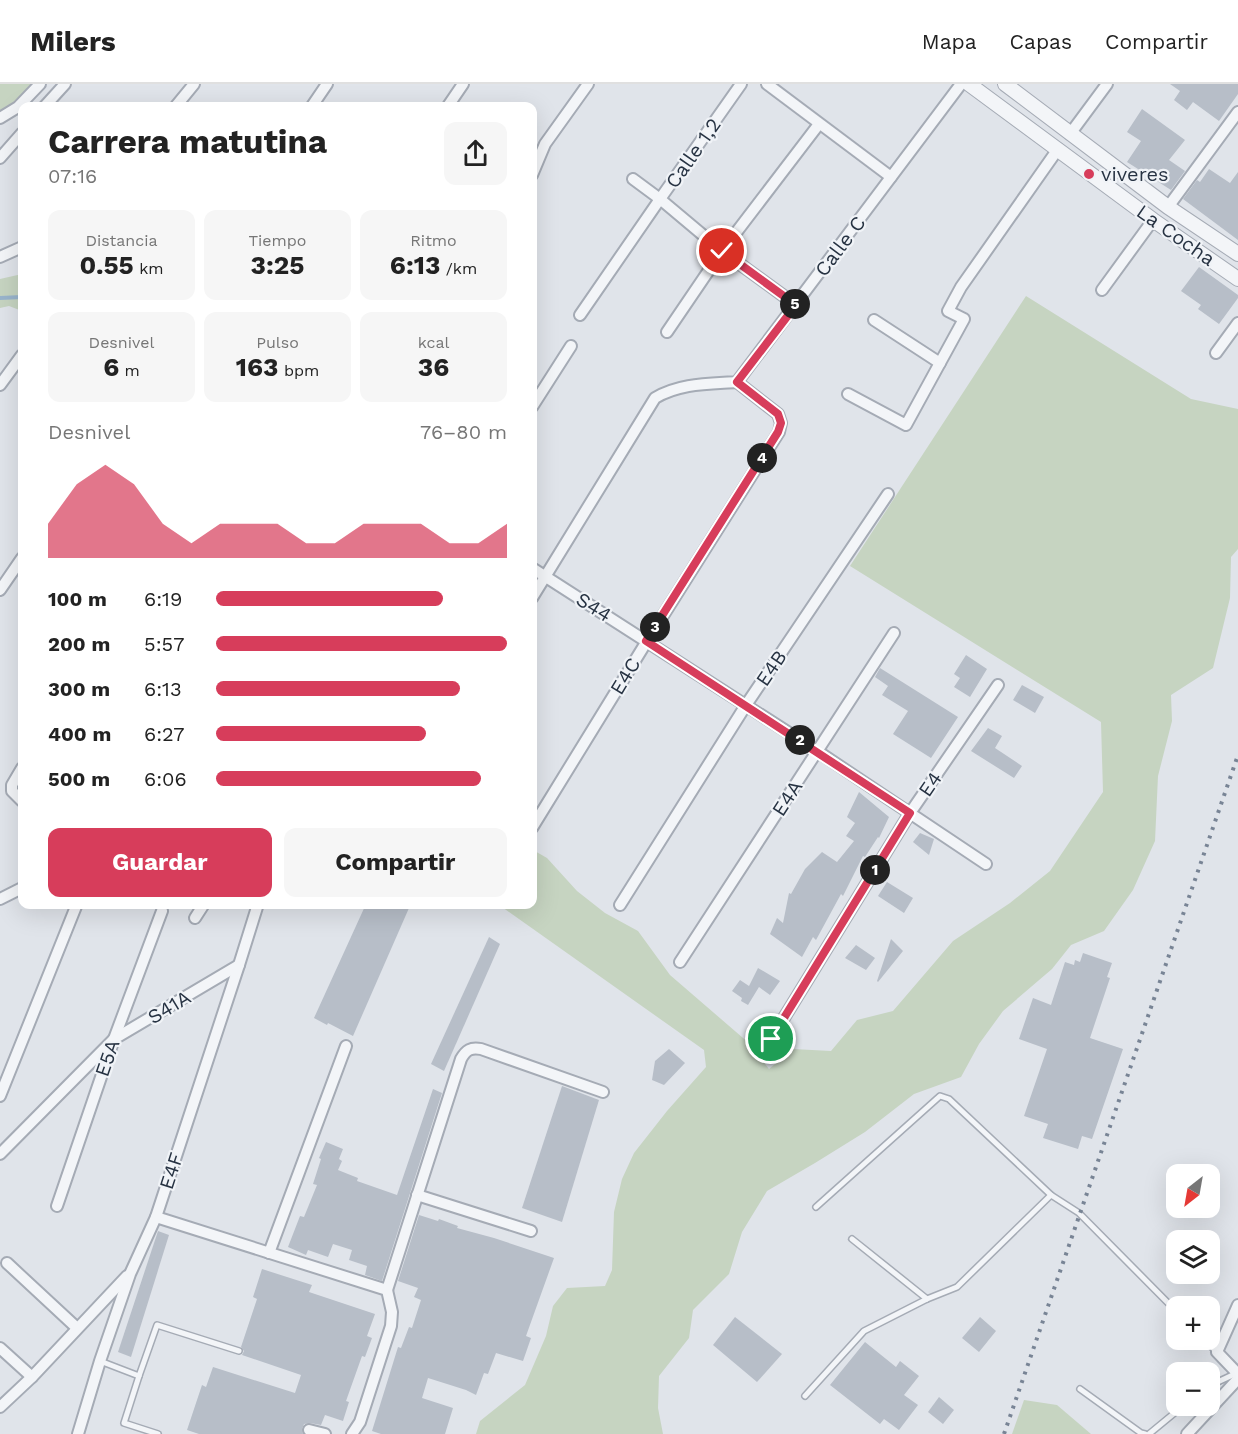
<!DOCTYPE html>
<html lang="es">
<meta charset="utf-8">
<style>
:root{--surface:#fff;--page:#f6f6f6;--text:#222;--muted:#767676;--line:#e0e0e0;--accent:#d73d5b}
body{margin:0;font-family:"Work Sans",sans-serif;background:var(--page);color:var(--text);height:100vh;display:flex;flex-direction:column;font-size:22px;white-space:nowrap}
*{box-sizing:border-box;margin:0}
p{font-size:20px;color:var(--muted)}
.icon{flex:none;width:33px;height:33px;fill:none;stroke:currentColor;stroke-width:2;stroke-linecap:round;stroke-linejoin:round}
.map{position:relative;flex:1;overflow:hidden}
.drawer{position:absolute;left:18px;top:18px;width:519px;height:807px;display:flex;flex-direction:column;background:var(--surface);border-radius:12px;box-shadow:0 6px 24px #0002}
.drawer>*{flex:none}
.needle{width:39px;rotate:211deg}
.controls{position:absolute;left:1166px;top:1080px;display:grid;gap:12px}
.controls a{display:grid;place-items:center;width:54px;height:54px;border-radius:12px;background:var(--surface);box-shadow:0 6px 24px #0002;font-size:30px}
.pin{position:absolute;display:grid;place-items:center;width:51px;height:51px;color:#fff;margin:-26px;border:3px solid #fff;border-radius:50%;box-shadow:0 2px 6px #0007}
.km{position:absolute;width:30px;height:30px;margin:-15px;border-radius:50%;background:#222;color:#fff;font-size:16px;line-height:30px;text-align:center}
.round{display:grid;place-items:center;flex:none;width:63px;height:63px;border-radius:12px;background:var(--page)}
.summary{display:flex;align-items:center;justify-content:space-between;height:102px;padding:0 30px}
h1{font-size:33px;font-weight:700;line-height:45px}
.figures{display:grid;grid-template-columns:repeat(3,1fr);gap:9px;height:102px;padding:6px 30px}
.figures div{display:grid;align-content:center;border-radius:12px;background:var(--page);text-align:center}
.figures b{font-size:26px;font-weight:700}
.figures small{font-size:16px;font-weight:400}
.figures p{font-size:16px}
.chart{height:168px;padding:12px 30px}
.chart p{display:flex;justify-content:space-between}
.chart svg{width:100%;height:108px;margin-top:6px;fill:var(--accent);opacity:.7}
.cta{display:flex;gap:12px;margin-top:auto;padding:12px 30px}
.cta a{flex:1;height:69px;border-radius:12px;background:var(--accent);color:#fff;font-size:24px;font-weight:700;line-height:69px;text-align:center}
.cta a+a{background:var(--page);color:var(--text)}
ul{padding:0 30px;list-style:none;font-size:20px}
li{display:grid;grid-template-columns:96px 72px 1fr;align-items:center;height:45px}
li i{height:15px;border-radius:8px;background:var(--accent)}
header{display:flex;align-items:center;gap:36px;box-sizing:border-box;height:84px;padding:0 30px;background:var(--surface);border-bottom:2px solid var(--line)}
header strong{font-size:28px}
nav{display:flex;gap:33px;margin-inline-start:auto;font-size:21px}
.map>svg:first-child{display:block}
</style>
<header>
<strong>Milers</strong>
<nav><a>Mapa</a><a>Capas</a><a>Compartir</a></nav>
</header>
<div class="map">
<svg width="1238" height="1350" viewBox="0 0 1238 1350">
<rect width="100%" height="100%" fill="#e0e4ea"/>
<!-- green -->
<g fill="#c6d4c1">
<polygon points="0,0 40,0 0,34"/>
<polygon points="22,190 22,227 9,222 0,224 0,195"/>
<polygon points="1026,212 1191,315 1238,325 1238,465 1231,473 1230,514 1213,584 1171,611 1172,637 1158,692 1155,757 1133,806 1104,847 1071,861 1052,885 1003,927 979,960 961,993 914,1010 865,1048 815,1079 767,1107 742,1148 729,1190 693,1226 689,1254 659,1292 658,1324 663,1350 476,1350 480,1337 525,1301 546,1252 553,1222 567,1204 605,1202 612,1186 614,1128 622,1095 634,1069 667,1027 706,983 704,966 499,821 532,820 533,766 547,774 577,807 605,829 638,847 670,891 750,960 769,985 793,965 831,967 857,936 893,927 953,857 1010,819 1050,787 1103,708 1101,638 850,482"/>
<polygon points="1024,1316 1057,1321 1091,1350 1012,1350"/>
</g>
<g fill="none" stroke-linecap="round" stroke-linejoin="round">
<!-- stream -->
<polyline stroke="#99b4cc" stroke-width="4" points="0,214 22,213"/>
</g>
<!-- building -->
<g fill="#b7bec8">
<polygon points="1170,0 1238,0 1238,10 1219,37 1193,18 1187,26 1174,16 1180,7"/>
<polygon points="1142,25 1185,56 1169,76 1185,87 1171,106 1127,78 1141,57 1127,48"/>
<polygon points="1209,85 1230,99 1238,88 1238,156 1183,115 1197,96 1200,98"/>
<polygon points="1199,183 1238,211 1238,214 1219,240 1198,225 1201,221 1181,207"/>
<polygon points="966,571 987,585 970,613 954,603 960,594 954,590"/>
<polygon points="880,584 958,633 931,674 893,650 908,627 882,611 888,602 875,593"/>
<polygon points="1022,601 1044,613 1035,629 1013,616"/>
<polygon points="988,644 1002,652 995,664 1022,682 1014,694 971,667"/>
<polygon points="859,708 889,733 879,754 878,753 865,773 863,772 843,812 841,810 816,856 813,853 802,873 770,850 777,834 783,839 789,809 791,810 805,785 822,768 837,778 854,757 846,752 855,739 847,733"/>
<polygon points="920,749 934,755 929,771 913,758"/>
<polygon points="887,798 913,814 904,829 878,812"/>
<polygon points="366,820 403,820 409,824 353,952 328,939 327,941 314,934"/>
<polygon points="489,853 500,860 444,987 431,980"/>
<polygon points="891,855 903,867 878,898 877,897"/>
<polygon points="856,861 875,874 866,886 845,874"/>
<polygon points="1083,869 1112,879 1107,893 1110,894 1090,954 1123,965 1092,1055 1082,1052 1078,1065 1043,1054 1048,1040 1024,1032 1047,965 1019,955 1033,914 1051,921 1065,878 1074,881 1075,876 1080,878"/>
<polygon points="758,884 780,897 770,911 759,903 748,921 741,917 742,914 732,907 740,896 749,902"/>
<polygon points="669,965 685,979 664,1001 652,996 655,977"/>
<polygon points="562,1002 599,1016 562,1138 522,1124"/>
<polygon points="433,1005 442,1009 382,1197 365,1191 367,1182 349,1176 352,1166 333,1160 328,1173 308,1166 306,1171 288,1163 300,1132 304,1133 317,1101 313,1100 321,1075 319,1074 326,1058 343,1065 339,1075 342,1077 338,1086 358,1094 357,1097 397,1111"/>
<polygon points="419,1131 438,1137 439,1135 458,1142 457,1144 494,1154 554,1174 526,1252 531,1254 523,1277 496,1269 488,1290 484,1289 476,1311 466,1306 428,1294 422,1314 453,1324 445,1350 381,1350 372,1347 398,1263 401,1264 409,1243 412,1244 421,1216 414,1213 418,1204 398,1197"/>
<polygon points="158,1147 169,1151 131,1273 118,1268"/>
<polygon points="262,1185 312,1201 309,1208 375,1230 367,1252 372,1254 365,1273 362,1272 346,1317 349,1318 343,1337 325,1331 321,1341 310,1339 304,1340 302,1345 303,1350 199,1350 187,1346 202,1301 206,1303 213,1283 295,1309 301,1291 242,1271 244,1267 241,1263 257,1215 253,1213"/>
<polygon points="735,1233 782,1270 757,1298 713,1261"/>
<polygon points="980,1233 996,1247 979,1268 962,1254"/>
<polygon points="865,1258 896,1283 900,1277 919,1292 904,1311 918,1321 899,1346 884,1335 880,1340 830,1301"/>
<polygon points="939,1313 954,1326 943,1340 928,1328"/>
</g>
<g fill="none" stroke-linecap="round" stroke-linejoin="round">
<!-- service casing -->
<g stroke="#a5abb5" stroke-width="8">
<g id="service">
<polyline points="816,1123 940,1012 949,1015 1051,1111"/>
<polyline points="852,1155 927,1215"/>
<polyline points="1204,1256 1217,1268"/>
<polyline points="100,1277 139,1292 157,1241 239,1267"/>
<polyline points="139,1292 124,1339 158,1350"/>
<polyline points="1209,1302 1237,1289"/>
<polyline points="1080,1305 1141,1349 1145,1350"/>
<polyline points="805,1312 864,1247 927,1215 957,1203 1051,1111 1079,1129 1176,1227"/>
<polyline points="1149,1350 1183,1322"/>
</g>
</g>
<!-- minor casing -->
<g stroke="#a5abb5" stroke-width="14">
<g id="minor">
<polyline points="741,0 660,115 722,167 796,221"/>
<polyline points="767,0 891,93"/>
<polyline points="45,22 65,0"/>
<polyline points="176,22 194,0"/>
<polyline points="312,22 327,0"/>
<polyline points="448,22 463,0"/>
<polyline points="0,34 18,23 40,0"/>
<polyline points="1070,50 1107,0"/>
<polyline points="0,74 22,49"/>
<polyline points="532,91 545,60 588,0"/>
<polyline points="1168,123 1238,28"/>
<polyline points="0,173 22,163"/>
<polyline points="1102,206 1153,136"/>
<polyline points="580,231 660,115 633,95"/>
<polyline points="874,236 940,279"/>
<polyline points="667,248 722,167 819,40"/>
<polyline points="1216,269 1238,239"/>
<polyline points="0,301 22,271"/>
<polyline points="848,310 906,341 964,235 948,227 961,203 1058,65"/>
<polyline points="532,323 571,262"/>
<polyline points="532,484 817,667 986,780"/>
<polyline points="0,506 22,474"/>
<path d="M532 514 655 314C680 299 709 300 737 298L961 0"/>
<polyline points="22,684 12,701 12,707 22,717"/>
<polyline points="532,744 647,557 779,348 781,339 778,330 737,298"/>
<polyline points="0,815 22,804"/>
<polyline points="620,821 746,621 888,410"/>
<polyline points="195,834 204,820"/>
<polyline points="680,878 894,549"/>
<polyline points="771,955 910,729 998,601"/>
<polyline points="0,1012 77,820"/>
<polyline points="0,1070 114,955 239,881"/>
<polyline points="417,1111 531,1147"/>
<polyline points="57,1122 114,955 162,827"/>
<polyline points="156,1133 387,1206 392,1228 391,1242 360,1338 352,1350"/>
<polyline points="269,1169 346,962"/>
<polyline points="7,1179 77,1244"/>
<path d="M387 1206 461 975C466 966 471 963 481 965L603 1008"/>
<polyline points="1238,1221 1217,1268 1238,1290"/>
<polyline points="0,1264 32,1293"/>
<polyline points="0,1323 32,1293 127,1192"/>
<polyline points="309,1346 325,1350"/>
<polyline points="78,1350 100,1277 130,1190 156,1133 239,881 258,820"/>
<polyline points="1187,1350 1238,1295"/>
</g>
</g>
<!-- tertiary casing -->
<g stroke="#a5abb5" stroke-width="16">
<g id="tertiary">
<polyline points="969,0 1153,136 1238,195"/>
<polyline points="1005,0 1168,123 1238,170"/>
</g>
</g>
<!-- service -->
<use href="#service" stroke="#f3f5f8" stroke-width="5"/>
<!-- minor -->
<use href="#minor" stroke="#f3f5f8" stroke-width="10"/>
<!-- tertiary -->
<use href="#tertiary" stroke="#f3f5f8" stroke-width="14"/>
<!-- rail -->
<polyline stroke="#788495" stroke-width="4" stroke-dasharray="3 6" stroke-linecap="butt" points="1004,1350 1238,671"/>
</g>
<g fill="none" stroke-linecap="round" stroke-linejoin="round">
<!-- route casing -->
<g stroke="#fff" stroke-width="12">
<polyline id="route" points="722,167 796,221 737,298 778,330 781,339 778,348 646,557 910,729 771,955"/>
</g>
<!-- route -->
<use href="#route" stroke="#d73d5b" stroke-width="8"/>
</g>
<!-- markers -->
<circle fill="#d73d5b" stroke="#f0f3f7" stroke-width="2" cx="1089" cy="90" r="6"/>
<g text-anchor="middle" dominant-baseline="central" stroke-width="4.5" stroke-linejoin="round" paint-order="stroke">
<!-- street labels -->
<g font-size="20" fill="#273343" stroke="#f0f3f7">
<text transform="translate(693 69) rotate(-55)">Calle 1,2</text>
<text transform="translate(1176 151) rotate(35)">La Cocha</text>
<text transform="translate(840 162) rotate(-53)">Calle C</text>
<text transform="translate(594 523) rotate(32)">S44</text>
<text transform="translate(771 584) rotate(-56)">E4B</text>
<text transform="translate(625 592) rotate(-59)">E4C</text>
<text transform="translate(930 700) rotate(-56)">E4</text>
<text transform="translate(787 714) rotate(-57)">E4A</text>
<text transform="translate(169 923) rotate(-31)">S41A</text>
<text transform="translate(107 974) rotate(-71)">E5A</text>
<text transform="translate(171 1087) rotate(-72)">E4F</text>
</g>
<!-- poi labels -->
<g font-size="20" fill="#273343" stroke="#f0f3f7" text-anchor="start">
<text x="1101" y="90">viveres</text>
</g>
</g>
</svg>
<div class="controls">
<a><svg class="needle" viewBox="-14 -14 28 28"><path d="M0-13l5 13h-10z" fill="#e53935"/><path d="M0 13l5-13h-10z" fill="#767676"/></svg></a>
<a><svg class="icon" aria-label="layers" viewBox="0 0 24 24"><path d="M12 4l9 5-9 5-9-5zM3 14l9 5 9-5"/></svg></a>
<a>+</a>
<a>−</a>
</div>
<div class="pin" style="left:771px;top:955px;background:#1e9e55"><svg class="icon" aria-label="arrive" viewBox="0 0 24 24"><path d="M6 21V4h12l-3 4 3 4H6"/></svg></div>
<div class="pin" style="left:722px;top:167px;background:#d93025"><svg class="icon" aria-label="check" viewBox="0 0 24 24"><path d="M5 12l5 5 9-10"/></svg></div>
<b class="km" style="left:875px;top:786px">1</b>
<b class="km" style="left:800px;top:656px">2</b>
<b class="km" style="left:655px;top:543px">3</b>
<b class="km" style="left:762px;top:374px">4</b>
<b class="km" style="left:795px;top:220px">5</b>
<section class="drawer">
<div class="summary"><div><h1>Carrera matutina</h1><p>07:16</p></div><a class="round"><svg class="icon" aria-label="share" viewBox="0 0 24 24"><path d="M12 15V3M7 8l5-5 5 5M5 13v7h14v-7"/></svg></a></div>
<div class="figures">
<div><p>Distancia</p><b>0.55<small> km</small></b></div>
<div><p>Tiempo</p><b>3:25</b></div>
<div><p>Ritmo</p><b>6:13<small> /km</small></b></div>
</div>
<div class="figures">
<div><p>Desnivel</p><b>6<small> m</small></b></div>
<div><p>Pulso</p><b>163<small> bpm</small></b></div>
<div><p>kcal</p><b>36</b></div>
</div>
<div class="chart"><p><span>Desnivel</span>76–80 m</p>
<svg viewBox="0 0 160 44" preserveAspectRatio="none"><path d="M0 44V30L10 14L20 6L30 14L40 30L50 38L60 30L70 30L80 30L90 38L100 38L110 30L120 30L130 30L140 38L150 38L160 30V44z"/></svg>
</div>
<ul>
<li><b>100 m</b>6:19<i style="width:78%"></i></li>
<li><b>200 m</b>5:57<i style="width:100%"></i></li>
<li><b>300 m</b>6:13<i style="width:84%"></i></li>
<li><b>400 m</b>6:27<i style="width:72%"></i></li>
<li><b>500 m</b>6:06<i style="width:91%"></i></li>
</ul>
<div class="cta"><a>Guardar</a><a>Compartir</a></div>
</section>
</div>
